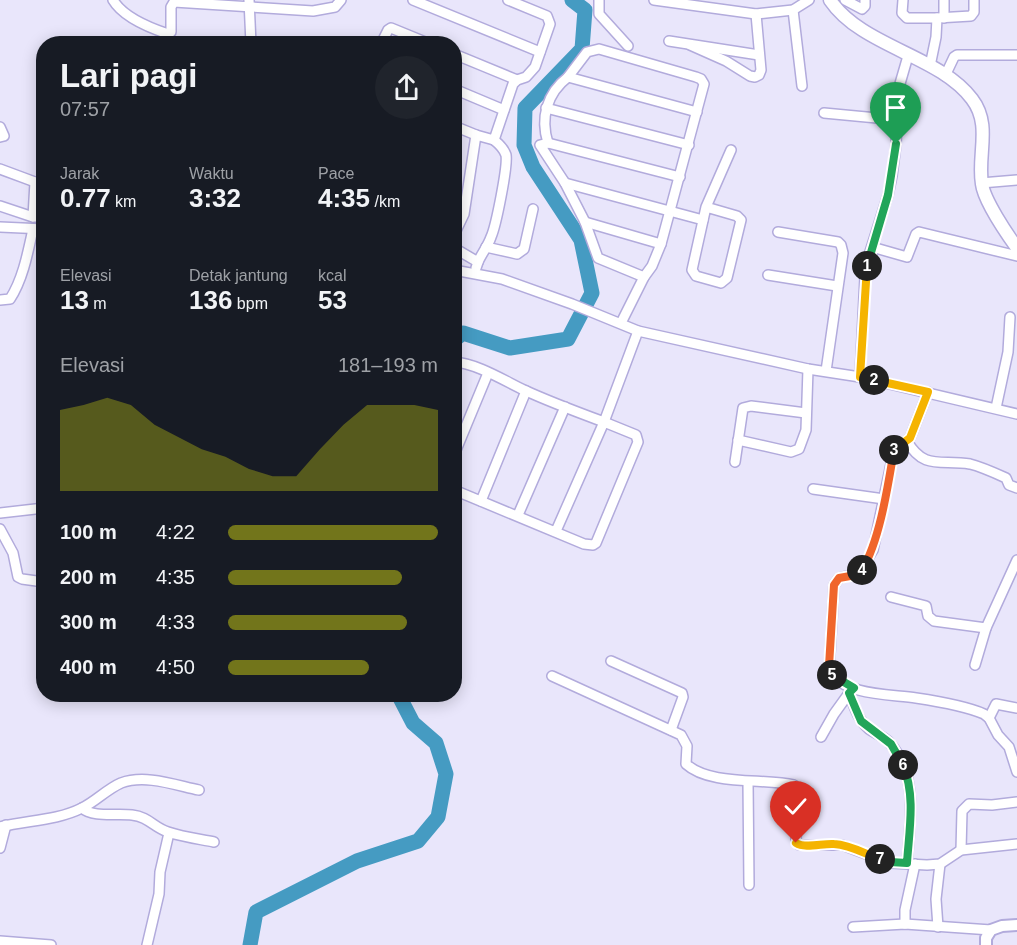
<!DOCTYPE html>
<html lang="id">
<meta charset="utf-8">
<style>
:root{--surface:#171b24;--page:#20242c;--text:#f1f3f6;--muted:#9ea1a6;--accent:#72751b}
body{margin:0;font-family:Arial,sans-serif;background:var(--page);color:var(--text);height:100vh;display:flex;flex-direction:column;font-size:22px;white-space:nowrap}
*{box-sizing:border-box;margin:0}
p{font-size:20px;color:var(--muted)}
.icon{flex:none;width:33px;height:33px;fill:none;stroke:currentColor;stroke-width:2;stroke-linecap:round;stroke-linejoin:round}
.map{position:relative;flex:1;overflow:hidden}
.side{position:absolute;left:36px;top:36px;width:426px;height:666px;display:flex;flex-direction:column;background:var(--surface);border-radius:24px;box-shadow:0 3px 15px #0003}
.side>*{flex:none}
.pin{position:absolute;display:grid;place-items:center;width:51px;height:51px;color:#fff;margin:-62px -26px;border-radius:50% 50% 50% 0;rotate:-45deg;box-shadow:0 0 6px #0007}
.pin .icon{rotate:45deg}
.km{position:absolute;width:30px;height:30px;margin:-15px;border-radius:50%;background:#222;color:#fff;font-size:16px;line-height:30px;text-align:center}
.round{display:grid;place-items:center;flex:none;width:63px;height:63px;border-radius:32px;background:var(--page)}
.head{display:flex;align-items:center;justify-content:space-between;height:102px;padding:0 24px}
h1{font-size:33px;font-weight:800;line-height:45px}
.figures{display:grid;grid-template-columns:repeat(3,1fr);gap:9px;height:102px;padding:6px 24px}
.figures div{display:grid;align-content:center}
.figures b{font-size:26px;font-weight:800}
.figures small{font-size:16px;font-weight:400}
.figures p{font-size:16px}
.chart{height:168px;padding:12px 24px}
.chart p{display:flex;justify-content:space-between}
.chart svg{width:100%;height:108px;margin-top:6px;fill:var(--accent);opacity:.7}
ul{padding:0 24px;list-style:none;font-size:20px}
li{display:grid;grid-template-columns:96px 72px 1fr;align-items:center;height:45px}
li i{height:15px;border-radius:8px;background:var(--accent)}
.map>svg:first-child{display:block}
</style>
<div class="map">
<svg width="1017" height="945" viewBox="0 0 1017 945">
<rect width="100%" height="100%" fill="#e9e6fb"/>
<g fill="none" stroke-linecap="round" stroke-linejoin="round">
<!-- river -->
<g stroke="#459bc2" stroke-width="15">
<polyline points="454,340 463,333 510,348 568,339 592,293 581,240 533,167 524,145 525,108 582,49 585,10 572,0"/>
<polyline points="250,945 256,912 357,861 418,841 438,817 446,774 436,743 413,723 398,694"/>
</g>
<!-- minor casing -->
<g stroke="#b2abdc" stroke-width="12">
<g id="minor">
<path d="M113 0C123 17 150 28 168 34L171 32V7L174 2 313 11 335 7 341 0"/>
<polyline points="249,0 251,44"/>
<polyline points="413,0 540,52"/>
<polyline points="599,0 599,14 628,46"/>
<polyline points="654,0 756,14 793,10 809,0"/>
<polyline points="845,0 862,9 865,6 865,0"/>
<polyline points="903,0 902,13 907,18 937,18 971,16 974,12 974,0"/>
<polyline points="793,10 802,86"/>
<polyline points="944,18 944,0"/>
<polyline points="669,41 759,55"/>
<polyline points="381,44 388,30 391,28 430,44"/>
<polyline points="690,45 726,61 750,76 755,77 759,75 761,70 756,14"/>
<polyline points="454,54 517,80"/>
<polyline points="930,66 936,37 937,18"/>
<polyline points="945,76 954,57 957,55 1017,55"/>
<polyline points="568,77 587,52 599,49 696,77 701,79 704,84 661,244 652,266 644,277 621,323"/>
<polyline points="454,89 504,110"/>
<polyline points="546,108 689,145"/>
<polyline points="824,113 898,120"/>
<polyline points="454,126 476,135"/>
<polyline points="0,127 4,136 0,137"/>
<path d="M548 143C540 118 547 93 568 77L697 112"/>
<polyline points="0,169 35,182 44,182"/>
<polyline points="565,183 703,220"/>
<polyline points="981,183 1017,180"/>
<polyline points="0,206 33,217 44,217"/>
<polyline points="706,207 737,216 741,220 727,278 721,283 696,276 692,270 706,207 731,150"/>
<polyline points="33,217 35,182"/>
<polyline points="585,222 661,244"/>
<polyline points="0,227 44,229"/>
<polyline points="778,232 838,242 841,245 843,253 826,371"/>
<polyline points="454,235 464,214 476,135 494,140 513,84 517,80 526,77 535,67 550,24 547,16 508,0"/>
<polyline points="486,247 517,254 524,249 533,209"/>
<polyline points="872,247 907,257 916,234 919,232 1017,256"/>
<polyline points="454,248 478,262 476,268"/>
<path d="M478 262C482 253 488 246 491 237 496 226 508 166 506 155 504 149 499 144 494 140"/>
<polyline points="454,270 502,279 572,304 638,331 808,369 860,377 1017,414"/>
<polyline points="768,275 837,286"/>
<polyline points="644,277 598,258 585,222 565,183 540,145 548,143 680,177"/>
<path d="M0 300 10 299C23 279 28 252 33 229"/>
<path d="M454 362C476 363 505 381 524 390 550 402 577 412 604 422L638 331"/>
<polyline points="860,377 865,277 869,255 888,195 892,176 896,144 899,87 908,56"/>
<path d="M928 392 910 438 894 450 873 550 859 573 839 578 834 585 829 671C845 696 890 694 916 698 936 701 966 706 984 714L989 718 998 735 1009 747 1017 772"/>
<polyline points="996,408 1008,352 1010,317"/>
<polyline points="738,440 791,452 799,449 806,430 808,369"/>
<path d="M907 441C924 471 942 459 970 464 982 467 995 473 1006 478L1009 485 1017 488"/>
<polyline points="454,455 488,373"/>
<polyline points="735,462 743,408 751,406 806,413"/>
<polyline points="813,489 884,499"/>
<polyline points="454,490 584,544 593,545 596,543 638,442 636,435 604,422 556,531"/>
<polyline points="481,501 526,391"/>
<polyline points="0,513 44,508"/>
<polyline points="518,515 565,407"/>
<polyline points="0,529 13,553 18,577 22,579 44,582"/>
<polyline points="891,597 926,606 928,616 934,621 986,628 1017,560"/>
<polyline points="611,661 682,693 683,697 671,730"/>
<polyline points="975,665 986,628"/>
<path d="M552 676 681 735 687 746 686 764C710 786 764 778 794 785L798 798 796 840 799 845H842L890 863 927 865 940 864 961 850 1017 844"/>
<path d="M849 693C854 706 858 720 869 729 876 734 883 736 889 742 919 775 910 822 907 863"/>
<polyline points="989,718 996,704 1017,708"/>
<polyline points="821,737 834,714 852,689"/>
<polyline points="748,782 749,885"/>
<path d="M82 808C93 818 117 813 132 815 149 817 153 827 168 832 183 837 199 839 214 842"/>
<path d="M0 827C27 820 56 821 82 808 95 802 107 789 121 783 145 774 175 785 199 790"/>
<polyline points="0,848 6,825"/>
<polyline points="961,850 962,811 969,804 992,805 1017,802"/>
<polyline points="905,924 905,910 915,864"/>
<polyline points="853,927 905,924 991,930"/>
<polyline points="938,927 936,899 940,864"/>
<polyline points="0,941 51,945"/>
<polyline points="147,945 159,894 160,872 169,833"/>
</g>
</g>
<!-- tertiary casing -->
<g stroke="#b2abdc" stroke-width="14">
<polyline id="tertiary" points="986,945 986,938 991,930 1002,926 1017,925"/>
</g>
<!-- secondary casing -->
<g stroke="#b2abdc" stroke-width="15">
<path id="secondary" d="M830 0C862 47 939 55 972 99 992 125 977 155 982 184 984 200 1007 234 1017 248"/>
</g>
<!-- minor -->
<use href="#minor" stroke="#fff" stroke-width="9"/>
<!-- tertiary -->
<use href="#tertiary" stroke="#fff" stroke-width="10"/>
<!-- secondary -->
<use href="#secondary" stroke="#fff" stroke-width="12"/>
</g>
<g fill="none" stroke-linecap="round" stroke-linejoin="round">
<!-- split-1 casing -->
<g stroke="#fff" stroke-width="12">
<polyline id="split-1" points="867,266 888,195 896,144"/>
</g>
<!-- split-2 casing -->
<g stroke="#fff" stroke-width="12">
<polyline id="split-2" points="867,266 860,377 874,380"/>
</g>
<!-- split-3 casing -->
<g stroke="#fff" stroke-width="12">
<polyline id="split-3" points="874,380 928,392 910,438 894,450"/>
</g>
<!-- split-4 casing -->
<g stroke="#fff" stroke-width="12">
<path id="split-4" d="M862 570C880 540 888 485 894 450"/>
</g>
<!-- split-5 casing -->
<g stroke="#fff" stroke-width="12">
<polyline id="split-5" points="832,675 829,666 834,585 839,578 856,575 862,570"/>
</g>
<!-- split-6 casing -->
<g stroke="#fff" stroke-width="12">
<polyline id="split-6" points="832,675 854,688 849,693 861,721 891,744 903,765"/>
</g>
<!-- split-7 casing -->
<g stroke="#fff" stroke-width="12">
<path id="split-7" d="M880 859 890 862 907 863C909 831 916 796 903 765"/>
</g>
<!-- split-8 casing -->
<g stroke="#fff" stroke-width="12">
<path id="split-8" d="M796 843C805 849 823 843 834 844 851 845 865 854 880 859"/>
</g>
<!-- split-1 -->
<use href="#split-1" stroke="#22a559" stroke-width="8"/>
<!-- split-2 -->
<use href="#split-2" stroke="#f5b400" stroke-width="8"/>
<!-- split-3 -->
<use href="#split-3" stroke="#f5b400" stroke-width="8"/>
<!-- split-4 -->
<use href="#split-4" stroke="#f0652b" stroke-width="8"/>
<!-- split-5 -->
<use href="#split-5" stroke="#f0652b" stroke-width="8"/>
<!-- split-6 -->
<use href="#split-6" stroke="#22a559" stroke-width="8"/>
<!-- split-7 -->
<use href="#split-7" stroke="#22a559" stroke-width="8"/>
<!-- split-8 -->
<use href="#split-8" stroke="#f5b400" stroke-width="8"/>
</g>
</svg>
<div class="pin" style="left:896px;top:144px;background:#1e9e55"><svg class="icon" aria-label="arrive" viewBox="0 0 24 24"><path d="M6 21V4h12l-3 4 3 4H6"/></svg></div>
<div class="pin" style="left:796px;top:843px;background:#d93025"><svg class="icon" aria-label="check" viewBox="0 0 24 24"><path d="M5 12l5 5 9-10"/></svg></div>
<b class="km" style="left:867px;top:266px">1</b>
<b class="km" style="left:874px;top:380px">2</b>
<b class="km" style="left:894px;top:450px">3</b>
<b class="km" style="left:862px;top:570px">4</b>
<b class="km" style="left:832px;top:675px">5</b>
<b class="km" style="left:903px;top:765px">6</b>
<b class="km" style="left:880px;top:859px">7</b>
<section class="side">
<div class="head"><div><h1>Lari pagi</h1><p>07:57</p></div><a class="round"><svg class="icon" aria-label="share" viewBox="0 0 24 24"><path d="M12 15V3M7 8l5-5 5 5M5 13v7h14v-7"/></svg></a></div>
<div class="figures">
<div><p>Jarak</p><b>0.77<small> km</small></b></div>
<div><p>Waktu</p><b>3:32</b></div>
<div><p>Pace</p><b>4:35<small> /km</small></b></div>
</div>
<div class="figures">
<div><p>Elevasi</p><b>13<small> m</small></b></div>
<div><p>Detak jantung</p><b>136<small> bpm</small></b></div>
<div><p>kcal</p><b>53</b></div>
</div>
<div class="chart"><p><span>Elevasi</span>181–193 m</p>
<svg viewBox="0 0 160 44" preserveAspectRatio="none"><path d="M0 44V11L10 9L20 6L30 9L40 17L50 22L60 27L70 30L80 35L90 38L100 38L110 27L120 17L130 9L140 9L150 9L160 11V44z"/></svg>
</div>
<ul>
<li><b>100 m</b>4:22<i style="width:100%"></i></li>
<li><b>200 m</b>4:35<i style="width:83%"></i></li>
<li><b>300 m</b>4:33<i style="width:85%"></i></li>
<li><b>400 m</b>4:50<i style="width:67%"></i></li>
</ul>
</section>
</div>
